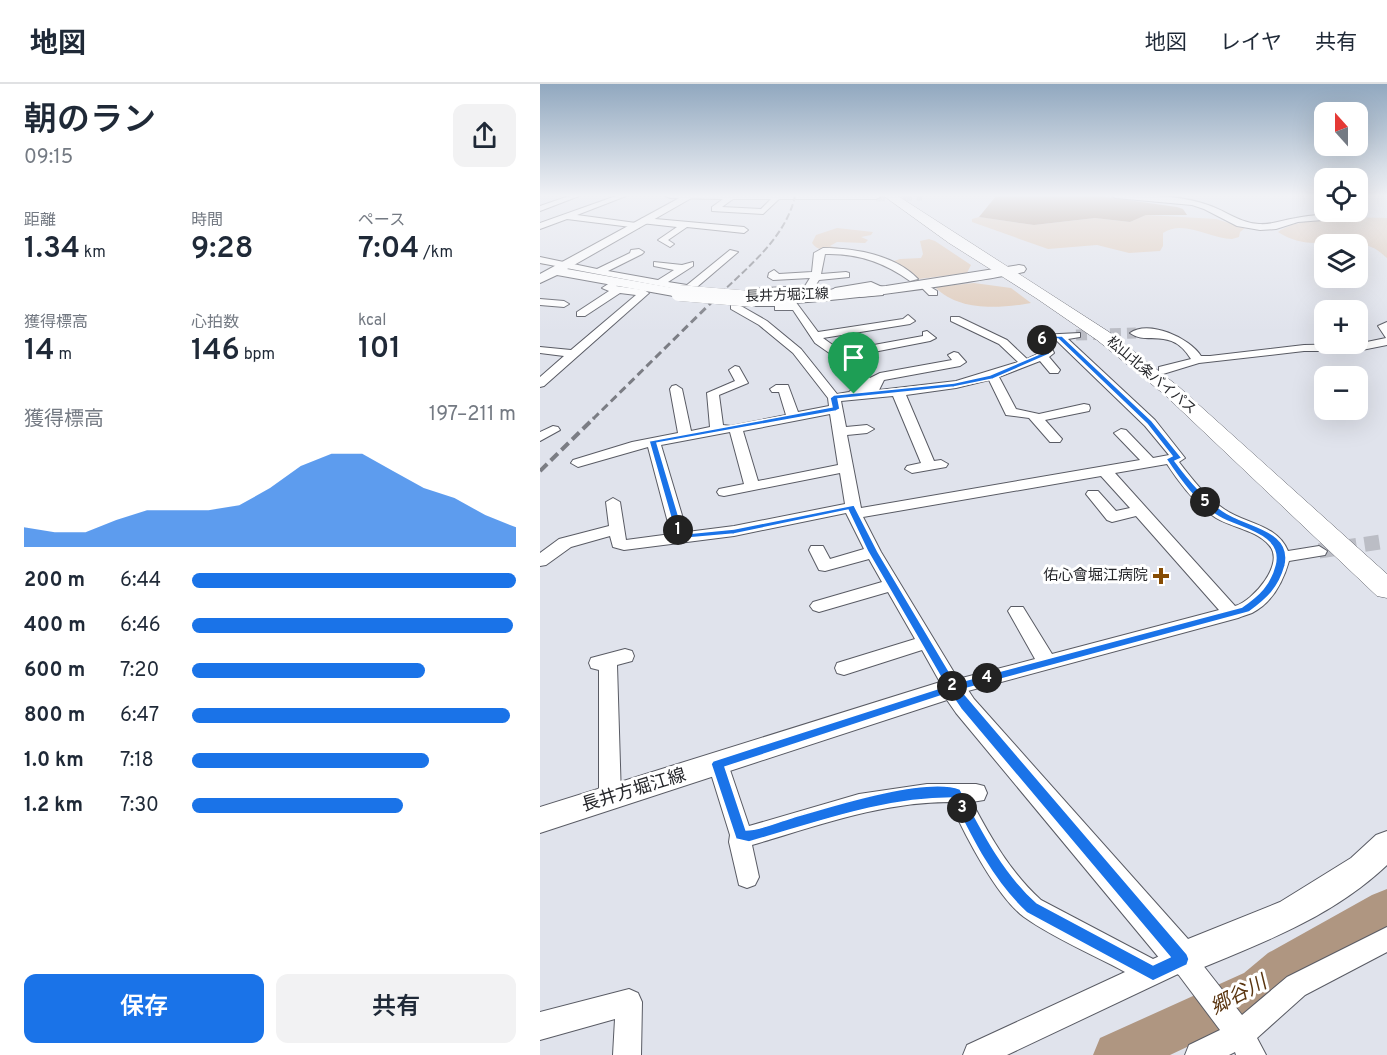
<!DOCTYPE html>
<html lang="ja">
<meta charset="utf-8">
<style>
:root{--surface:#fff;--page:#f2f2f3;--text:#1f2937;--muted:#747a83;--line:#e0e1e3;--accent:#1a73e8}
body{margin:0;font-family:Overpass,"Noto Sans JP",sans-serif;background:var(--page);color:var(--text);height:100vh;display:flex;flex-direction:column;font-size:22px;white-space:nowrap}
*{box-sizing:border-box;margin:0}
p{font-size:20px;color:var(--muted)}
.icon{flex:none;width:33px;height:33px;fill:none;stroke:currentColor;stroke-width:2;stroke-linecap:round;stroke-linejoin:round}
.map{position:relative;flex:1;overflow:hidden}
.drawer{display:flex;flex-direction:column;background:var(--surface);width:540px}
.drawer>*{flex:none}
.needle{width:39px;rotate:339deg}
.tools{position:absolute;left:774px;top:18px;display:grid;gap:12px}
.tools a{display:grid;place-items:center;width:54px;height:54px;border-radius:12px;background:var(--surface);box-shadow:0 6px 24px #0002;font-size:30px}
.pin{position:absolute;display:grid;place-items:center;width:51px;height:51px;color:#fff;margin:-62px -26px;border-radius:50% 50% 50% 0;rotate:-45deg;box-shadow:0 0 6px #0007}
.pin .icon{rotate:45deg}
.km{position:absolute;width:30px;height:30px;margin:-15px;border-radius:50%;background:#222;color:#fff;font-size:16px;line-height:30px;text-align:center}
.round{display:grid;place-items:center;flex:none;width:63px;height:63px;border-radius:12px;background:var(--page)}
.summary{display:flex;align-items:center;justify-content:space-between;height:102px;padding:0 24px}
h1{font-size:33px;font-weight:600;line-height:45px}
.metrics{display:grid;grid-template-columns:repeat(3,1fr);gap:9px;height:102px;padding:6px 24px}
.metrics div{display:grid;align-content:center}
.metrics b{font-size:30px;font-weight:600}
.metrics small{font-size:16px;font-weight:400}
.metrics p{font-size:16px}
.chart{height:168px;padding:12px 24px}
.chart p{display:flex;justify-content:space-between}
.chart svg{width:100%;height:108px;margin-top:6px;fill:var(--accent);opacity:.7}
.button{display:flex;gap:12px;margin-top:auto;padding:12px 24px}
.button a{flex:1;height:69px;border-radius:12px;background:var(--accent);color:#fff;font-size:24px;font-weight:600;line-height:69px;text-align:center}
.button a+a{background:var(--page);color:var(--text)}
ul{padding:0 24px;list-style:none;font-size:20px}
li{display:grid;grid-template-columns:96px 72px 1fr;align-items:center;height:45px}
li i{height:15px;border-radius:8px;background:var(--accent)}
header{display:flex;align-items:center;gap:36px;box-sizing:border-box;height:84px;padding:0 30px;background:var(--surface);border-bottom:2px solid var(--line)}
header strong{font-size:28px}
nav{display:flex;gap:33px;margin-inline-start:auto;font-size:21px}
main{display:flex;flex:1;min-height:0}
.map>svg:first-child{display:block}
</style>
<header>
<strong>地図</strong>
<nav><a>地図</a><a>レイヤ</a><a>共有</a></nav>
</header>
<main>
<section class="drawer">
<div class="summary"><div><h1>朝のラン</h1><p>09:15</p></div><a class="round"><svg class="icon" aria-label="share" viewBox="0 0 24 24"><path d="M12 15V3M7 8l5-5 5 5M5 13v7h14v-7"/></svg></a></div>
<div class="metrics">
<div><p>距離</p><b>1.34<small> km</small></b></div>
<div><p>時間</p><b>9:28</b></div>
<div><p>ペース</p><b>7:04<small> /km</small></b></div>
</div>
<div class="metrics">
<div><p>獲得標高</p><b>14<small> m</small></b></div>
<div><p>心拍数</p><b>146<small> bpm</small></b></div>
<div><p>kcal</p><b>101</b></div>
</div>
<div class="chart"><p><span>獲得標高</span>197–211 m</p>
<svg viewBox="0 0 160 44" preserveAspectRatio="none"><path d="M0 44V36L10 38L20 38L30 33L40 29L50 29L60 29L70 27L80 20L90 11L100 6L110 6L120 13L130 20L140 24L150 31L160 36V44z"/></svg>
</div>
<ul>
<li><b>200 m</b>6:44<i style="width:100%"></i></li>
<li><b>400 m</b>6:46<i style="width:99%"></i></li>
<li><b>600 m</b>7:20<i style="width:72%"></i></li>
<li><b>800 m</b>6:47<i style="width:98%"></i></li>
<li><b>1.0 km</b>7:18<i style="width:73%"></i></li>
<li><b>1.2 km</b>7:30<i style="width:65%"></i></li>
</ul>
<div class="button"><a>保存</a><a>共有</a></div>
</section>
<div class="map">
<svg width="847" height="971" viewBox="0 0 847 971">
<rect width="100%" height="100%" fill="#e0e3ec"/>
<!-- green -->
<g fill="#dfcab8">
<path d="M606 131 676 135 705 144 700 148 699 153 692 155C671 155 643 135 623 149V162L620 167 589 169 557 161 508 165 432 138V135L439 133 494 141 555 134 590 138Z"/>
<path d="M847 134V174C842 170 837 165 831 163 797 148 774 171 738 148 758 132 821 133 847 134Z"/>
<path d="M297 144 333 148 331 151 321 153 328 156 325 159 297 158 290 162 310 167C297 166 279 170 272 159L276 151Z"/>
<polygon points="389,155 395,157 431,181 427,189 379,195 351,178 360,175 381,174 383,170 380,157"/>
<path d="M434 199 471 204 491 219C460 224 419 228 395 203Z"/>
</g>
<!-- water -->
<polygon fill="#af9681" points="456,112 559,112 637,123 643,125 647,131 606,131 590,138 555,134 494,141 439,133"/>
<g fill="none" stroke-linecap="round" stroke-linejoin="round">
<!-- stream -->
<g stroke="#af9681" stroke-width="2">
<polyline points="0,179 8,180"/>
<polyline points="44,188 60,191"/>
</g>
<!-- river -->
<polygon fill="#af9681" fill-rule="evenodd" points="847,805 847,848 760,901 736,921 630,971 553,971 560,954 704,889 728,869 832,811"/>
<!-- minor-tunnel-far2 -->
<polyline stroke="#bbbdc5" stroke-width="9" stroke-dasharray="9 4.5" stroke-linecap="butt" points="336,113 382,112"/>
<!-- minor-tunnel-far1 -->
<polyline stroke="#bbbdc5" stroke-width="11" stroke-dasharray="11 6" stroke-linecap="butt" points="536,251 596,249"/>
<!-- minor-tunnel -->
<polyline stroke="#bbbdc5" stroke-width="15" stroke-dasharray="15 8" stroke-linecap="butt" points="779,467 847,457"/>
<!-- minor casing -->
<g stroke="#595b64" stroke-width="2">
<g id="minor">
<polygon points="29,112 39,112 0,127 0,122"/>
<polygon points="76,112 86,112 37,131 96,139 99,140 99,144 27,135 0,145 0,139"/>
<path d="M126 112H339L340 113 336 115H239L223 130 172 127V123L183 115 130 114ZM193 115H231L221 125 182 123Z"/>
<path d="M572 112C602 110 640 111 668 121 686 127 700 139 719 140 732 141 743 136 756 134 775 130 796 130 816 129L819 119 826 121 823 131 819 133 758 138 736 145 720 146 697 142 664 125 652 121 576 114Z"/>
<polygon points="104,134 204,143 208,146 204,149 147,143 128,156 134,160 130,163 118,156 137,143 101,139 101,135"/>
<path d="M283 164C315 164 355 171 378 195L370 197C344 178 317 169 285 170L281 190 306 188 309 189V193L279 196 272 207 268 208 217 211C214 216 203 215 199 211L210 205 265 202 270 194 233 196 228 193 229 189 234 186 239 190 272 188 274 169Z"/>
<polygon points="99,165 104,168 102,170 68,187 118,196 134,186 114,182 114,178 142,181 153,178 153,182 128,198 147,201 190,166 198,168 157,203 162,206 157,209 0,179 0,173 57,185 90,169 91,166"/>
<polygon points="76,195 81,198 76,202 104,206 109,209 4,302 0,303 0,293 24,272 0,269 0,263 31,266 96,211 80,209 45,232 37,232 37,228 69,207 62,204"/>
<polygon points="331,198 342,203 343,211 320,213 320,209 333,207 329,204 295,210 290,207 295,204"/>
<polygon points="387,201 397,207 397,211 389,211 382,204"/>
<polygon points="0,215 24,217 29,220 24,223 0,221"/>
<path d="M199 216 255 217 278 248 363 235 368 231 375 237 370 240 283 254 301 267 383 252V248L387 247 396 254 390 257 308 273 330 294 340 289 412 276 408 271 414 268 418 269 426 278 420 282 344 296 339 306 416 297 478 278 459 260 411 237V233H419L467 256 487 275 502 268 496 255 499 251 540 249V253L528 255 615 336 645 374 639 378C652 395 666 413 684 425 705 440 737 440 748 467L779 462 787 467 785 471 749 477C743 498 732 519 712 529 707 531 702 532 698 534L413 611 406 609 382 566 304 591 297 589 295 584 297 579 375 555 348 508 279 528 273 526 270 522 273 518 342 498 329 475 285 487 279 486 269 466 271 462H283L290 475 324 465 306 429 194 452 84 466 73 463 70 452 31 463 6 481 0 482V469L19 455 69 442 66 418 73 414 80 418 86 456 131 450 108 363 38 383 31 379 33 376 92 358 138 349 130 305 132 302 136 301 142 305 151 347 170 343 167 309 195 297 189 286 195 282 199 283 208 299 179 311 183 341 191 342 246 331 239 308H232L230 305 236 301H248L258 328 289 322 288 314 253 269 219 241 191 225V221ZM201 222H235V226H253L275 259 295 273 320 299 309 308 297 310 261 265 227 237ZM508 256H516L605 342 629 371 613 374 586 346 581 345 574 349 600 376 321 424 307 351 327 349 334 345 327 341 306 343 301 317 353 312 381 379 367 382 365 385 372 389 406 383 408 380 401 376 394 377 366 311 416 304 449 296 466 331 489 334 510 358H520L522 355 505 336 549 327 550 324 549 321 544 320 499 330 476 325 459 293 500 277 510 289H518L520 286 509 273 514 269ZM290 330 298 381 218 397 203 347ZM190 348 204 400 179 405 177 408 179 411 184 412 300 389 305 420 194 442 147 448 121 361ZM627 380C640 400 656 421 676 434 693 444 716 446 729 461 746 479 713 517 695 522L575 389ZM561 392 590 424 576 427 558 407H548L546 410 567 436 572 438 596 432 679 526 512 570 483 523H471L468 527 495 575 418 595 341 468 323 433Z"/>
<path d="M847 238V261L817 267H764L659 279 623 290 619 289V283L651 275C631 242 607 262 590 249 608 235 650 254 661 272H670L764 261 817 260 846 254 838 242Z"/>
<polygon points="13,342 18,343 20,346 0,357 0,348"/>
<polygon points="85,565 92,567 94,572 92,577 77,581 81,714 78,721 70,723 62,721 59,714 59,586 51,584 49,579 51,574"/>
<path d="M178 671 185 674 188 680 209 742 319 710 387 700H436L444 702 447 709 444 716 432 718C450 753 471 789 501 816L613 875 642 862 651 866 702 931 747 893 847 843V868L765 911 717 954 726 971H696L695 968 689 971H645L649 961 680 946 638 890 467 971H423L427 961 585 888C552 870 515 855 484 833 456 812 425 751 410 718 342 718 277 742 212 761L219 793 215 801 207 804 199 801 189 758 190 751 168 680 171 674Z"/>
<polygon points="89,905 98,909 102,918 101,971 73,971 75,935 0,956 0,928"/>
</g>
</g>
<!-- secondary casing -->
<g stroke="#595b64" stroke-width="2">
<g id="secondary">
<polygon points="143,112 155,112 27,185 139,205 146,209 144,212 139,213 17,191 0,199 0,190"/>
<path d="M479 181 484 182 486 185 484 188C450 196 221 232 205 215L212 211 346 202Z"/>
<path d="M413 594 422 597 434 615 648 855 740 818 811 774 836 751 847 747V781C789 836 714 862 642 892L630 887 416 629 407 616 0 749V723Z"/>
</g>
</g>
<!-- trunk casing -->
<g stroke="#595b64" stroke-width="1">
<polygon id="trunk" points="344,112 358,112 569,248 639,303 847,490 847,514 837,512 625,311 557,256 496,214 409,159"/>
</g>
<!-- minor -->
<use href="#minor" fill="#fff" fill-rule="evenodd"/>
<!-- secondary -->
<use href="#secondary" fill="#fff" fill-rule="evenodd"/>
<!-- trunk -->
<use href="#trunk" fill="#fff" fill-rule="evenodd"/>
<!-- rail-far2 -->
<path stroke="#7b7d84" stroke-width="2" stroke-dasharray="7 3" stroke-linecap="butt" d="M180 210C209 182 246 153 255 112"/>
<!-- rail-far1 -->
<polyline stroke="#7b7d84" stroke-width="3" stroke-dasharray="8 4.5" stroke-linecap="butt" points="53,335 182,208"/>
<!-- rail -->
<polyline stroke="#7b7d84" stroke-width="4" stroke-dasharray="10 5" stroke-linecap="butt" points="0,387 54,334"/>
<!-- secondary-bridge-far1 casing -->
<g stroke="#595b64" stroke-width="13" stroke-linecap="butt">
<polyline id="secondary-bridge-far1" points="139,209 150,210"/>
</g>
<!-- secondary-bridge casing -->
<g stroke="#595b64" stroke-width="16" stroke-linecap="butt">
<polyline id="secondary-bridge" points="139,209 212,215"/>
</g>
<!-- secondary-bridge-far1 -->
<use href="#secondary-bridge-far1" stroke="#fff" stroke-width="12"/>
<!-- secondary-bridge -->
<use href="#secondary-bridge" stroke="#fff" stroke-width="16"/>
</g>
<!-- sky -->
<linearGradient id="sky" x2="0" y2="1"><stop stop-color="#91a8bf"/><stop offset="0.45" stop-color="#f1f2f6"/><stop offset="1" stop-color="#f1f2f6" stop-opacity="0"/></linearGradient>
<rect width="847" height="248" fill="url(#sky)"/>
<!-- route -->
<path fill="#1a73e8" stroke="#fff" stroke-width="1.5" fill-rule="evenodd" d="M501 252H522L612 337 642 374 635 377C649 396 664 414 683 427 705 443 754 445 745 482 739 504 727 515 709 528L421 606 647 870 649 875 647 881 613 897 487 829C453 798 432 755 412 714 342 714 276 739 209 758L196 755 171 680 173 677 406 602 328 468 308 426 194 450 137 455 109 357 292 323 290 314 294 311 414 299 450 291 504 268 499 255ZM505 255H518L607 340 632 372 626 375C640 396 657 420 679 433 699 445 743 450 735 481 730 501 719 511 702 523L416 599 338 468 314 421 194 445 144 450 117 359 296 327 300 325 298 315 414 303 453 295 510 270ZM410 609 421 625 630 873 613 881 497 819C463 789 441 745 420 705 385 692 288 723 251 734 237 738 220 746 206 746L185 683Z"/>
<!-- markers -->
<path fill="#864c03" stroke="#fff" stroke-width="2" d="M618 483h6v6h6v6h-6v6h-6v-6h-6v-6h6z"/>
<g text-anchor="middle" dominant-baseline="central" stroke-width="6" stroke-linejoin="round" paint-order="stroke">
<!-- far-street labels -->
<g font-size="14" fill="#25262a" stroke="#fff">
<text transform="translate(247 212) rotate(-2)">長井方堀江線</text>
<text transform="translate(611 292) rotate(40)">松山北条バイパス</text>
</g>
<!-- poi labels -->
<g font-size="15" fill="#25262a" stroke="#fff" text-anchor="end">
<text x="608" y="492">佑心會堀江病院</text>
</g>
<!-- near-street labels -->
<g font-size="18" fill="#25262a" stroke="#fff">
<text transform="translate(94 707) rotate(-17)">長井方堀江線</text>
</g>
<!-- near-water labels -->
<g font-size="20" font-style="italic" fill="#5a3510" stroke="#fff">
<text transform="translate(699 912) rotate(-28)">郷谷川</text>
</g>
</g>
</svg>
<div class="tools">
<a><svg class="needle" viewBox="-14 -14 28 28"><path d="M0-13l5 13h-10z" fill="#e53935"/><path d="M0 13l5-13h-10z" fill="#747a83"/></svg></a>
<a><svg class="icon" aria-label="locate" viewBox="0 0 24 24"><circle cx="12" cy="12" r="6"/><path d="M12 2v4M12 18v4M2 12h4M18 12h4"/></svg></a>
<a><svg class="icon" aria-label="layers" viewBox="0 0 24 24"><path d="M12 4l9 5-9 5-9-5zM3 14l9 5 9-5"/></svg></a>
<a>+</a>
<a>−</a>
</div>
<div class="pin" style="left:314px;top:310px;background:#1e9e55"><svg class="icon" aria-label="arrive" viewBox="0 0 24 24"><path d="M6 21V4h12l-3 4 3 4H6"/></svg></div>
<b class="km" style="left:138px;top:446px">1</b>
<b class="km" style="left:412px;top:602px">2</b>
<b class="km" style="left:422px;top:724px">3</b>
<b class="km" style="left:447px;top:594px">4</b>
<b class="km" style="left:665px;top:418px">5</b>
<b class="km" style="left:502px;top:256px">6</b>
</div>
</main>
